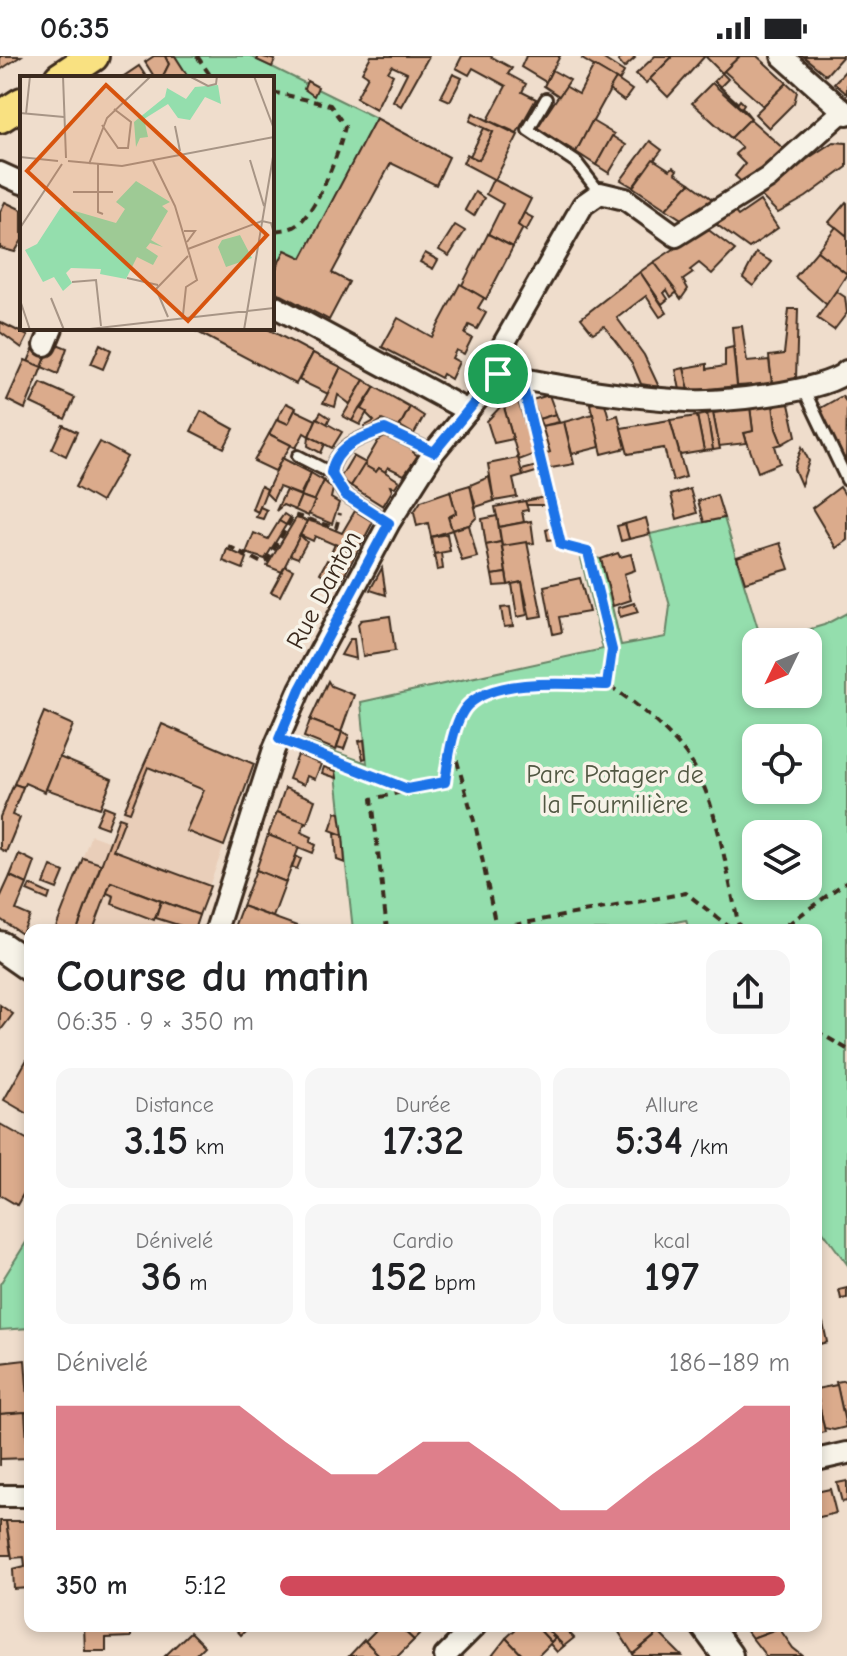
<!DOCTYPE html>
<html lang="fr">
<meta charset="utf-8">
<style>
:root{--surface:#fff;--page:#f6f6f6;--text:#202124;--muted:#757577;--accent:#d1495b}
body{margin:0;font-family:"Comic Neue",sans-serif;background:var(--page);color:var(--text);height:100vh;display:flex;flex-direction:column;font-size:30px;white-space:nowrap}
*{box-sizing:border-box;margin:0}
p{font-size:26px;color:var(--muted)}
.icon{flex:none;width:44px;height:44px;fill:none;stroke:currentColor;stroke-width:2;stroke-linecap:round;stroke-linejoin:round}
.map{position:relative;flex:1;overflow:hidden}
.panel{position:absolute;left:24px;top:868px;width:798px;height:708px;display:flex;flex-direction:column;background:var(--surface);border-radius:16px;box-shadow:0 4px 12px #0003}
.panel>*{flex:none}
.needle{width:52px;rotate:227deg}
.tools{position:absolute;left:742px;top:572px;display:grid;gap:16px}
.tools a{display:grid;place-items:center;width:80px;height:80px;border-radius:16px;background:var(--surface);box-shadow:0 4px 12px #0003;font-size:40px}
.pin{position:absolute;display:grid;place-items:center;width:68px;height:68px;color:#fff;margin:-34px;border:4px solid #fff;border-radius:50%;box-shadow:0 2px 8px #0007}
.round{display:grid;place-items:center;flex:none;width:84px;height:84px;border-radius:16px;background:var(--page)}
.summary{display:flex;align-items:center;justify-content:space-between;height:136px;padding:0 32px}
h1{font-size:44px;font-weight:800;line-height:60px}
.metrics{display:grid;grid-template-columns:repeat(3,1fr);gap:12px;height:136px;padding:8px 32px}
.metrics div{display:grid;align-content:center;border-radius:16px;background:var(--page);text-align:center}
.metrics b{font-size:40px;font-weight:800}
.metrics small{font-size:22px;font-weight:400}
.metrics p{font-size:22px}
.chart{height:224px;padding:16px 32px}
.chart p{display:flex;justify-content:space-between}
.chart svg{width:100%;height:144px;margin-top:8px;fill:var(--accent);opacity:.7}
ul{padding:0 32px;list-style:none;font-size:26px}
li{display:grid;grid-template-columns:128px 96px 1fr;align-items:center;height:60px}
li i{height:20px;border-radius:10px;background:var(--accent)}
.status{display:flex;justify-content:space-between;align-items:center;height:56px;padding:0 40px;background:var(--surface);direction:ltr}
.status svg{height:22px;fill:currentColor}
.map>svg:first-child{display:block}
</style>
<div class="status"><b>06:35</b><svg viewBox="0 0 49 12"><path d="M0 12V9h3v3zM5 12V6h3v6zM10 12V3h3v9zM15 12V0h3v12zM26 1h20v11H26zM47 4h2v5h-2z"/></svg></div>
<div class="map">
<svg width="847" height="1600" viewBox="0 0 847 1600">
<rect width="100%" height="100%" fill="#efddcc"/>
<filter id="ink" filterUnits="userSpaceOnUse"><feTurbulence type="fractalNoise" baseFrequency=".0125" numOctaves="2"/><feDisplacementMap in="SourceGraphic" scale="16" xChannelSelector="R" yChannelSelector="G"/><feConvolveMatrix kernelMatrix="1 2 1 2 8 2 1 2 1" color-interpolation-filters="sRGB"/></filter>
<g filter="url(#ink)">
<!-- built -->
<polygon fill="#e9ceb9" points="162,668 254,708 193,874 55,874 91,779 110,786"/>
<!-- green -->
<g fill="#94dead" stroke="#688466" stroke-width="2" fill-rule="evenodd">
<polygon points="175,0 250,0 376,62 302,202 286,194 280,206 272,202 272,22 189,22"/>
<path d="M724 462 762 586H756V638H808V586H767L824 569 847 557V1208L816 1166V874H689L686 864 636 874H353L335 709 298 695 301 684 367 707 361 646 603 593 580 498 601 503 621 589 666 581 670 550 650 478ZM756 682H808V734H756ZM756 778H808V830H756Z"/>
<polygon points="30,1180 30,1272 0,1274 0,1228"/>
</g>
<!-- building -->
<g fill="#dbab8c" stroke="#3b2a1e" stroke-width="2">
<polygon points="0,0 21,0 0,14"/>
<polygon points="154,0 165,0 169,8 162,22 155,22 145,6"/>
<polygon points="165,0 175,0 189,22 162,22 169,8"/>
<polygon points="259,0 275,4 272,11 257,4"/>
<polygon points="371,0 429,0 401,50 393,45 407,17 392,10 388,16 393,19 376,53 356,42 368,20 362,16"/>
<polygon points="462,0 490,0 512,12 508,18 526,28 522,36 536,43 517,77 488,64 506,30 473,12 469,19 456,12"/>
<polygon points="526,0 560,0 546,26 521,11"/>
<polygon points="584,0 599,0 624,16 619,25 582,3"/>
<polygon points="623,0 633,0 635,2 624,12 618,5"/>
<polygon points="655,0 673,0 646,27 636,18"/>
<polygon points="673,0 705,0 668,41 650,23"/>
<polygon points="705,0 740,0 722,17"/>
<polygon points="740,0 757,0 787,27 763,50 724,15"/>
<polygon points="803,0 843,0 826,19"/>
<polygon points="139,10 147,22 121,22"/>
<polygon points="594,10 616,23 576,96 537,72 565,30 579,38"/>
<polygon points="847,13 847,38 834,27"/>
<polygon points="552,14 570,24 559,40 544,30"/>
<polygon points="722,17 728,23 720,31 714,25"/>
<polygon points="453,18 462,22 450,45 441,41"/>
<polygon points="616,23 632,34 624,45 609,34"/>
<polygon points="307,25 318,31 314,40 304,33"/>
<polygon points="714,25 738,47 740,44 744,48 742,51 751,62"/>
<polygon points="712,27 751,62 731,82 692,47"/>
<polygon points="787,27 797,36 794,47 769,72 755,58"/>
<polygon points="473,57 518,79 495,124 463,107 467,98 479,104 493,76 470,65"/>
<polygon points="376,62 449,101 436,129 391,107 332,217 349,226 329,264 272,234 272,220 285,194 302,202"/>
<polygon points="750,63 785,94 745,129 735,120 745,108 735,98 742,92 731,82"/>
<polygon points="592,65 614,78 596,109 576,96"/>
<polygon points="484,72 493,76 479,104 470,100"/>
<polygon points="612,80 626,89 609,117 596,109"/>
<polygon points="650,85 662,94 633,131 621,124"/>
<polygon points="833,86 847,87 847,111 806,141 778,157 757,136"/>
<polygon points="653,103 670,114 673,111 677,114 675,117 690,127 666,153 633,131"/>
<polygon points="493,123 531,143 518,169 523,172 513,191 488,178 503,148 486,138"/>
<polygon points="690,127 716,146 683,164 666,153"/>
<polygon points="475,136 484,142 474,160 465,154"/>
<polygon points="760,145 778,172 749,192 713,166 733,154 738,160"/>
<polygon points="5,146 22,154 22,184 15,196 0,192 0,156"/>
<polygon points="846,146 847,147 847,180 829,166"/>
<polygon points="524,157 533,162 526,175 518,169"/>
<polygon points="455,169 465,175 449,200 439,194"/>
<polygon points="836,171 847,180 847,218 817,195"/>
<polygon points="706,172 735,194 712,218 699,207 690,214 693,217 683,224 688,233 681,243 654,206"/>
<polygon points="488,178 513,191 486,243 462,229"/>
<polygon points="817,195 847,218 827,249 795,221"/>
<polygon points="425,197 438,204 433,213 420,206"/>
<polygon points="756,197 772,206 753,230 743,222"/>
<polygon points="272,202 279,207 272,220"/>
<polygon points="654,206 677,236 671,241 667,234 664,237 668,243 662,248 640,216"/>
<polygon points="640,216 667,257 660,261 646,240 617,262 644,299 659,331 641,328 632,307 604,270 593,277 581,262"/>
<polygon points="460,228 484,242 478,252 486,257 477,273 469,269 465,278 472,282 464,298 456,294 452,302 459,306 451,323 443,318 441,322 382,291 398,262 432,281"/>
<polygon points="836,235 845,241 847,257 834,274 817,262"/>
<polygon points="789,253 798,253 796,323 772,328 769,300 784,298"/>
<polygon points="0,266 28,280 22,292 0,276"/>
<polygon points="742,270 747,306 769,304 772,328 737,330 732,271"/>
<polygon points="190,272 266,272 313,297 296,328"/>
<polygon points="52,286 67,292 58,318 42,311"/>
<polygon points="100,288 111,294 103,313 91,308"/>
<polygon points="733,291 737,330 689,335 684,312 707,308 707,313 725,310 725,293"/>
<polygon points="41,293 49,293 42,311 28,306 33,294"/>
<polygon points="313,297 341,311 328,338 299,324"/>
<polygon points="25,304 42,311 25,353 7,344"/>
<polygon points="341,311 364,324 350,348 338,339 335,351 323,347"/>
<polygon points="684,312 689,335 680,334 676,314"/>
<polygon points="364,324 375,331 352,365 343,360"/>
<polygon points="41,327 75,342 65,363 31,347"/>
<polygon points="375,331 410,351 399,371 382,364 365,375 365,370 374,365 362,353"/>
<polygon points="549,339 556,358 539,363 532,344"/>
<polygon points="842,340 847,347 846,406 819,353"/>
<polygon points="517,342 535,398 519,404 503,348"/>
<polygon points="604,344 609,362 618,359 626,392 602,398 590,348"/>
<polygon points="286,347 296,352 288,368 277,363"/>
<polygon points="503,348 513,383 494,387 487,365"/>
<polygon points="789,348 796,380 782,388 776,373 773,349"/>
<polygon points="773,349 776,373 782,388 775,390 780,407 758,416 744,377 753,375 750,351"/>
<polygon points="410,351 424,360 414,378 400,370"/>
<polygon points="750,351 753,375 744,377 747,387 719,390 713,357"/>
<polygon points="359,352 367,356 360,369 352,365"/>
<polygon points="295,354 316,364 309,380 304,377 296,392 269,378 277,363 288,368"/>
<polygon points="201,355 234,373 224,392 191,375"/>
<polygon points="321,356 330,362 327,368 317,362"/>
<polygon points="713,357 720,393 713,394 707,358"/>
<polygon points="556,358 559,366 542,370 539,363"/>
<polygon points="593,358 600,391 572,398 564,366"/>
<polygon points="707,358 713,394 704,395 697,360"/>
<polygon points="697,360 704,395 680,399 670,364"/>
<polygon points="317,362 342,376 332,392 309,380"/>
<polygon points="670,364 686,421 673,425 664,392 628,398 621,372"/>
<polygon points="564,366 574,408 545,413 541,399 550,396 542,370"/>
<polygon points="63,369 77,376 66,400 52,393"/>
<polygon points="269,378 291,389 275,415 254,405"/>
<polygon points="309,380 325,388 321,397 308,390"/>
<polygon points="385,381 414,392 413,396 418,400 404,419 388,411 385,416 379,412 376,416 364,409 378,385"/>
<polygon points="100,386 127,401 101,446 75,431"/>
<polygon points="802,391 809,405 801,429 794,413"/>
<polygon points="353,400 366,407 351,430 340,422"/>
<polygon points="282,402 311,417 300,439 279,431 273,444 266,437"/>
<polygon points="518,402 523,420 513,423 517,441 494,445 488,408"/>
<polygon points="364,409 376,416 379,412 399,425 395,431 390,430 392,435 383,450 351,430"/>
<polygon points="537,410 539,415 523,420 522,414"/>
<polygon points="311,417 324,425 315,445 301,440"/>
<polygon points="489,421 494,445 476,451 470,429"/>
<polygon points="324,425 333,433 331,442 339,447 332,468 308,458"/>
<polygon points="470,429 477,461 469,469 452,474 448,461 456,457 450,435"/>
<polygon points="261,430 267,433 258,456 252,453"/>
<polygon points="840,431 847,442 847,484 836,492 812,452"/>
<polygon points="690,433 697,457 677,463 671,439"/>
<polygon points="286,434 301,440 295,454 283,449 276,455"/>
<polygon points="450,435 456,457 448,461 452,474 431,481 428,467 417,470 414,456 421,445"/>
<polygon points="717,439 724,462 704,466 698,445"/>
<polygon points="301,440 315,445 308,460 295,454"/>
<polygon points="545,441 547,449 526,449 525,445"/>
<polygon points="525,445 528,454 522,455 524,466 499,471 495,451"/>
<polygon points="260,451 267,454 263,463 256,461"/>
<polygon points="355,455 373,466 356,498 315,480 313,485 300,479 308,463 342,477"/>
<polygon points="284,458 290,462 286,469 279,465"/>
<polygon points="497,460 501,486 486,489 482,463"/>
<polygon points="296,462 307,465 282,516 267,510"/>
<polygon points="646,462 650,478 629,483 625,468"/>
<polygon points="279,465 286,469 265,503 246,497 254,477 268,483"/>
<polygon points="531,465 534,487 502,490 499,471"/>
<polygon points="625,468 629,483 621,485 617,470"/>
<polygon points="469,469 477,501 462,505 452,474"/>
<polygon points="552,472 555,483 548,484 546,474"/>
<polygon points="447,478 450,495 434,498 431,481"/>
<polygon points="300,479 307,486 298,502 290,499"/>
<polygon points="501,486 506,517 492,519 486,489"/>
<polygon points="527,486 542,560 530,562 522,526 508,529 502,490"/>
<polygon points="780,487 789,513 745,526 737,501"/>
<polygon points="335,488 356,498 339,529 320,517 327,504 338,510 342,501 332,495"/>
<polygon points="227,493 247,502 243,513 223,505"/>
<polygon points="441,497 443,513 437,514 434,498"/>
<polygon points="618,497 620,501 631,498 635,514 624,518 631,544 613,550 601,503"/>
<polygon points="285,510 293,514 280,540 271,536"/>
<polygon points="382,512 386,539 370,534"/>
<polygon points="506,517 508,529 494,530 492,519"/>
<polygon points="580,522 589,556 559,561 562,576 553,578 544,530"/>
<polygon points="522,526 527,559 517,561 512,528"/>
<polygon points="634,547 638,556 620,561 618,552"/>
<polygon points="510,551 513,570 504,571 501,552"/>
<polygon points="390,560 395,595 363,600 358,568 361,564"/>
<polygon points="350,583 354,583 356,603 341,599"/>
<polygon points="328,625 331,630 354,639 341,676 310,664"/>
<polygon points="44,656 73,669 45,736 25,727 23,731 14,728"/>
<polygon points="310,664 342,676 336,694 304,681"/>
<polygon points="162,668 254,708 224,790 186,775 204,734 148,711 130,756 124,754"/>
<polygon points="342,676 349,679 344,693 337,691"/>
<polygon points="364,684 366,702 363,703 359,685"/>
<polygon points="298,699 321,708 315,723 307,720 304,729 289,723"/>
<polygon points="59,701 112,723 100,752 46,733"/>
<polygon points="324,711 336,715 337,722 322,717"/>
<polygon points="14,728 23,731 12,759 20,762 6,796 0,793 0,761"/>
<polygon points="285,732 315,744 307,767 277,756"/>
<polygon points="104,750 114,754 107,772 96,768"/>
<polygon points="277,756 305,766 301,776 312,781 310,786 316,789 313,797 268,779"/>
<polygon points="336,756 340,757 343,779 330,774"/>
<polygon points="119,761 125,763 113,794 210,830 199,859 111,826 93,874 77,874"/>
<polygon points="335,777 343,779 345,807 337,804"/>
<polygon points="268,779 299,791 286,826 256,814"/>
<polygon points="19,798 35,806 27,828 10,820"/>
<polygon points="296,800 301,803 297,813 292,811"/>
<polygon points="83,802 101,808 77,874 55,874"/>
<polygon points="51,810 64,816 57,833 44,828"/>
<polygon points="256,814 286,826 273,861 242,850"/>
<polygon points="10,820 27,828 16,854 30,860 22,878 0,863 0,842"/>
<polygon points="111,826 161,845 154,864 112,848 114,840 107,837"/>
<polygon points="30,829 50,838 48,844 27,835"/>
<polygon points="161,845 199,859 194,874 156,862"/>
<polygon points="242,850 300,871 299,874 233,874"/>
<polygon points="0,949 13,958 0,975"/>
<polygon points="30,998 30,1059 4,1044"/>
<polygon points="0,1068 30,1085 30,1126 17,1149 0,1139"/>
<polygon points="847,1232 847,1242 841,1243 839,1234"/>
<polygon points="823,1267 827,1286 820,1288 816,1269"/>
<polygon points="25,1304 29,1356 0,1358 0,1307"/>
<polygon points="847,1324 847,1371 846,1371 836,1326"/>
<polygon points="837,1329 846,1371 834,1374 824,1372 816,1333"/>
<polygon points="816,1335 825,1376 816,1378"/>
<polygon points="25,1356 28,1402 0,1403 0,1410 0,1358"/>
<polygon points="847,1425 847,1445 842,1446 837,1427"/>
<polygon points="830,1433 836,1457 816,1462 816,1436"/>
<polygon points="0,1465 6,1465 11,1499 0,1499"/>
<polygon points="6,1465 30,1465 30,1532 14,1533 13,1513 25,1510 24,1501 12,1502"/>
<polygon points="84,1570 131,1570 131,1581 106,1582 106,1595 85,1595"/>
<polygon points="233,1570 250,1570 241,1579"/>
<polygon points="380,1570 399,1570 414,1584 398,1600 380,1600 365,1585"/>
<polygon points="399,1570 428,1570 414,1584"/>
<polygon points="519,1570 536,1570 551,1586 555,1582 564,1590 557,1596 550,1588 538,1600 523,1600 506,1582"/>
<polygon points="536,1570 544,1570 555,1582 551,1586"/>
<polygon points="544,1570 563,1570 574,1582 564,1590"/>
<polygon points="615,1570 659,1570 662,1574 633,1598"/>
<polygon points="743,1570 787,1570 752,1582"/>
<polygon points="779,1572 793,1592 803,1600 766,1600 752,1582"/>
<polygon points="190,1576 204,1590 194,1600 165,1600"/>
<polygon points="659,1577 682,1600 634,1600 633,1598"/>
<polygon points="506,1582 523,1600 492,1600"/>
<polygon points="364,1584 380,1600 349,1600"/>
</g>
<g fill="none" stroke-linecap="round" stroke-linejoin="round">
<!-- lane casing -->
<g stroke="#3b2a1e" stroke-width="16">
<g id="lane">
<polyline points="546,43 528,74 576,106 600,137"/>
<polyline points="804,334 847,424"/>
<polyline points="298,400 331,417"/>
<path d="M389 467 345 439 331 417C336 389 362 381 385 373L434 396"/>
</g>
</g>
<!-- street casing -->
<g stroke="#3b2a1e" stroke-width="26">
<g id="street">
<polyline points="782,0 847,58"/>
<polyline points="0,117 22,127"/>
<polyline points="272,249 468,355"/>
<polyline points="45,289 52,272"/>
<path d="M498 318C559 331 625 341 687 345 718 347 827 336 847 315"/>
<polyline points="216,874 274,693 300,633 389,467 434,396 498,318 503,289 583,149 600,137 625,143 676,180 768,122 843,55"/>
<polyline points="816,1404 847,1397"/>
<polyline points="0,1440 30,1440"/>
<polyline points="445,1600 475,1570"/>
</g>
</g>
<!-- secondary casing -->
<g stroke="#3b2a1e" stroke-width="34">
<g id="secondary">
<polyline points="0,890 30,911"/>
<polyline points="706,1570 728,1600"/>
</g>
</g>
<!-- primary casing -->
<g stroke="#3b2a1e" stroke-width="36">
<g id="primary">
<polyline points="60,22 93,0"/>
<polyline points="0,61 22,47"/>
</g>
</g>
<!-- path -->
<g stroke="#3b2a1e" stroke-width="4" stroke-dasharray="8 6" stroke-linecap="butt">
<polyline points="197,0 212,22"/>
<path d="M272 36 330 49 345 70C340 95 318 153 297 169 290 174 280 174 272 175"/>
<polyline points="527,347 561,489 588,496 612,594 607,629"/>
<polyline points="228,490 262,507 267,505 294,459 336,472 340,457"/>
<polyline points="300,691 407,733"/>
<polyline points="453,691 476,772 496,871"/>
<path d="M387 874 372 743 445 726C448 705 453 665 467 650 484 631 588 619 609 630 635 645 674 680 690 704 719 748 727 823 740 874"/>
<polyline points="487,874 686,837 733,874"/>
<polyline points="774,874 791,866 847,825"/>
<polyline points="816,975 847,993"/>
</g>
<!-- lane -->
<use href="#lane" stroke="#f7f3e8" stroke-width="10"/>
<!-- street -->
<use href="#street" stroke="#f7f3e8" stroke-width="20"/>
<!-- secondary -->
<use href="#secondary" stroke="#f7f3e8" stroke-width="28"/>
<!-- primary -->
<use href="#primary" stroke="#f9e181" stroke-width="30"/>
</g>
</g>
<g fill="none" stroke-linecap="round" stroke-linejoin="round" filter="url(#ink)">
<!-- route casing -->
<g stroke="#fff" stroke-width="16">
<path id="route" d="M498 318 521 323 561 489 588 496 612 594 607 629C569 628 497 621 468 649 453 664 448 705 445 726L407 733 279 683 300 633 389 467 345 439 331 417C336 389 361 382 385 373L434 396Z"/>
</g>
<!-- route -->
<use href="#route" stroke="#1a73e8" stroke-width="10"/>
</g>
<g text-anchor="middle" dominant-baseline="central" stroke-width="7" stroke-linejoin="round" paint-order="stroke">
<!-- street labels -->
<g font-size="26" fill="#3b2a1e" stroke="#f7f3e8">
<text transform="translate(324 534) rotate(-62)">Rue Danton</text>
</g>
<!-- park labels -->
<g font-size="26" fill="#515742" stroke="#f7f3e8">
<text x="615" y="719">Parc Potager de<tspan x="615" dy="30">la Fournilière</tspan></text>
</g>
</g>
<!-- overview -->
<g transform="translate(20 20)">
<rect width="254" height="254" fill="#efddcc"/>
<path d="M198 9 201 28 185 21 170 44 158 42 148 28 124 43 128 61 120 62 116 71 114 46 145 21 147 12 166 23 175 11ZM116 105 150 126 142 130 148 135 131 164 143 171 130 167 126 172 138 180 133 189 117 181 106 203 80 198 81 193 51 192 46 197 52 207 43 215 34 201 23 206 5 174 17 168 41 131 96 147 105 133 96 126ZM220 159 232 182 206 191 198 171 202 164Z" fill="#94dead"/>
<path fill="none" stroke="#a79586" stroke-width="2" d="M43 0 46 82M169 0 188 10 196 8 197 0M234 0 254 53M0 37 44 41M6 38 10 0M82 49 98 72H108L111 46 94 33M155 50 160 75M0 81 38 85M230 84 244 130M48 85 102 90 254 61M133 85 155 130 177 204 166 211 163 239M69 88 87 42 131 0M78 88V136L83 138M53 116H93M0 152 42 88M164 155H175L167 166M168 173 242 145 251 147 254 158M107 202 138 209M52 206 76 204 81 250M31 222 44 254M0 224 10 254M148 241 136 213 168 180M61 254 254 232M224 254 254 75"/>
<path fill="#d7540e" fill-opacity="0.15" stroke="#d7540e" stroke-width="4" d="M86 9 247 159 168 245 7 95Z"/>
<rect width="254" height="254" fill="none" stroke="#3b2a1e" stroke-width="4"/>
</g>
</svg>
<div class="tools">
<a><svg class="needle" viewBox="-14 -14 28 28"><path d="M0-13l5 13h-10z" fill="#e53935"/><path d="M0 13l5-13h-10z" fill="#757577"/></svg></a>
<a><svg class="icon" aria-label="locate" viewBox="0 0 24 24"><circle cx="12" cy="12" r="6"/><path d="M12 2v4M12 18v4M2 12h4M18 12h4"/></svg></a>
<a><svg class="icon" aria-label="layers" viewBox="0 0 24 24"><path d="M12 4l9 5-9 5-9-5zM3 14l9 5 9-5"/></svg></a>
</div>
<div class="pin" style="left:498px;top:318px;background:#1e9e55"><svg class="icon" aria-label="arrive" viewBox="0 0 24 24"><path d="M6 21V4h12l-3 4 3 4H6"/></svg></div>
<section class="panel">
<div class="summary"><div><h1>Course du matin</h1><p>06:35 · 9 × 350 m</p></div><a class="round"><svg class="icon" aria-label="share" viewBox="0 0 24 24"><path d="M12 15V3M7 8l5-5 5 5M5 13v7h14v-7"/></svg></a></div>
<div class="metrics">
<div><p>Distance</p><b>3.15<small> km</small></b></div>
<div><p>Durée</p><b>17:32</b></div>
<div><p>Allure</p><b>5:34<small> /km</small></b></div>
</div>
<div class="metrics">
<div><p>Dénivelé</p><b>36<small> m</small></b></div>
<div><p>Cardio</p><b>152<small> bpm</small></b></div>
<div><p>kcal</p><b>197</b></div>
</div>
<div class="chart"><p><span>Dénivelé</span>186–189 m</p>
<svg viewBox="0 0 160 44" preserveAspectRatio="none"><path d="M0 44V6L10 6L20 6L30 6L40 6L50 17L60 27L70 27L80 17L90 17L100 27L110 38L120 38L130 27L140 17L150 6L160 6V44z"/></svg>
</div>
<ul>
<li><b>350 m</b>5:12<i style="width:99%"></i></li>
</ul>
</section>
</div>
